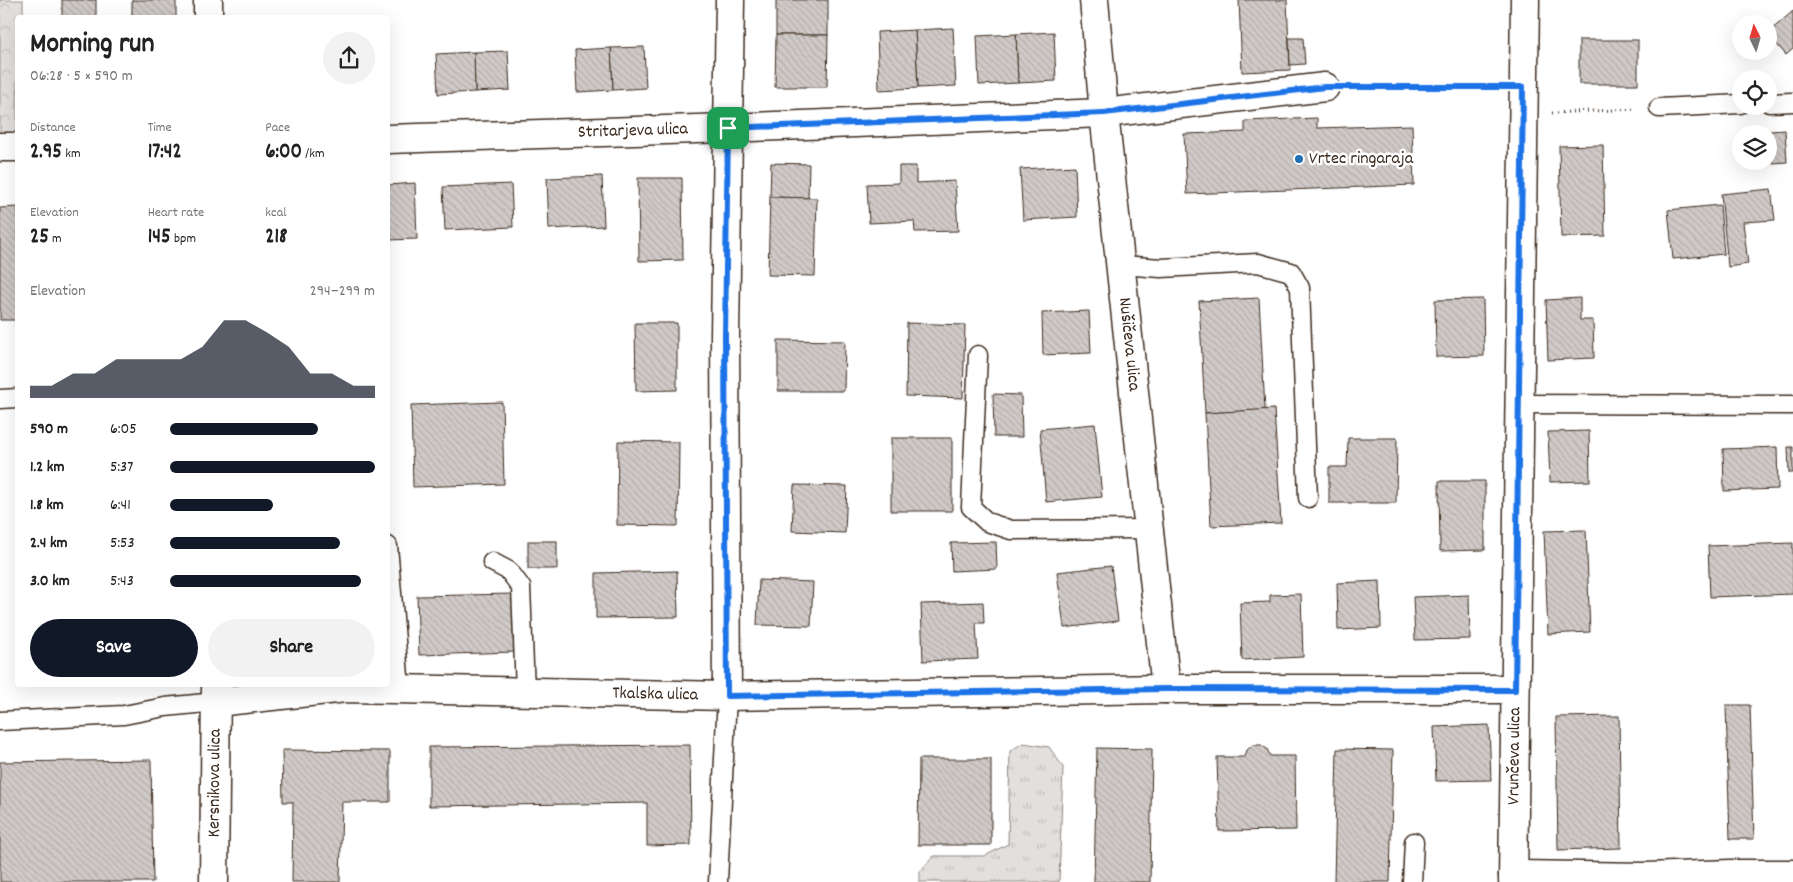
<!DOCTYPE html>
<meta charset="utf-8">
<style>
:root{--surface:#fff;--page:#f2f2f2;--text:#222;--muted:#767676;--accent:#111827}
body{margin:0;font-family:Dekko,sans-serif;background:var(--page);color:var(--text);height:100vh;display:flex;flex-direction:column;font-size:19px;white-space:nowrap}
*{box-sizing:border-box;margin:0}
p{font-size:16px;color:var(--muted)}
.icon{flex:none;width:28px;height:28px;fill:none;stroke:currentColor;stroke-width:2;stroke-linecap:round;stroke-linejoin:round}
.map{position:relative;flex:1;overflow:hidden}
.panel{position:absolute;left:15px;top:15px;width:375px;height:672px;display:flex;flex-direction:column;background:var(--surface);border-radius:5px;box-shadow:0 5px 20px #0002}
.panel>*{flex:none}
.needle{width:32px;rotate:355deg}
.controls{position:absolute;left:1732px;top:15px;display:grid;gap:10px}
.controls a{display:grid;place-items:center;width:45px;height:45px;border-radius:50%;background:var(--surface);box-shadow:0 5px 20px #0002;font-size:25px}
.pin{position:absolute;display:grid;place-items:center;width:42px;height:42px;color:#fff;margin:-21px;border-radius:10px;box-shadow:0 2px 8px #0006}
.round{display:grid;place-items:center;flex:none;width:52px;height:52px;border-radius:26px;background:var(--page)}
.summary{display:flex;align-items:center;justify-content:space-between;height:85px;padding:0 15px}
h1{font-size:28px;font-weight:700;line-height:38px}
.stats{display:grid;grid-template-columns:repeat(3,1fr);gap:8px;height:85px;padding:5px 15px}
.stats div{display:grid;align-content:center}
.stats b{font-size:21px;font-weight:700}
.stats small{font-size:14px;font-weight:400}
.stats p{font-size:14px}
.chart{height:140px;padding:10px 15px}
.chart p{display:flex;justify-content:space-between}
.chart svg{width:100%;height:90px;margin-top:5px;fill:var(--accent);opacity:.7}
.action{display:flex;gap:10px;margin-top:auto;padding:10px 15px}
.action a{flex:1;height:58px;border-radius:30px;background:var(--accent);color:#fff;font-size:20px;font-weight:700;line-height:58px;text-align:center}
.action a+a{background:var(--page);color:var(--text)}
ul{padding:0 15px;list-style:none;font-size:16px}
li{display:grid;grid-template-columns:80px 60px 1fr;align-items:center;height:38px}
li i{height:12px;border-radius:6px;background:var(--accent)}
.map>svg:first-child{display:block}
</style>
<div class="map">
<svg width="1793" height="882" viewBox="0 0 1793 882">
<defs>
<pattern id="grass-tufts" width="24" height="20" patternUnits="userSpaceOnUse" patternTransform="scale(1.25)"><rect width="24" height="20" fill="#e2e0de"/><path d="M3 7l-1-3M5 7V3M7 7l1-3M15 17l-1-3M17 17v-4M19 17l1-3" fill="none" stroke="#c3c0be"/></pattern>
<pattern id="park-crowns" width="20" height="18" patternUnits="userSpaceOnUse" patternTransform="scale(1.25)"><rect width="20" height="18" fill="#e2e0de"/><path d="M2 6a3 3 0 1 1 6 0M12 15a3 3 0 1 1 6 0" fill="none" stroke="#c3c0be"/></pattern>
<pattern id="building-back-hatch" width="6" height="6" patternUnits="userSpaceOnUse" patternTransform="scale(1.25)"><rect width="6" height="6" fill="#cfcac7"/><path d="M-1 5l2 2M0 0l6 6M5-1l2 2" fill="none" stroke="#b3aeaa"/></pattern>
</defs>
<rect width="100%" height="100%" fill="#fff"/>
<filter id="ink" filterUnits="userSpaceOnUse"><feTurbulence type="fractalNoise" baseFrequency=".02" numOctaves="2"/><feDisplacementMap in="SourceGraphic" scale="10" xChannelSelector="R" yChannelSelector="G"/><feConvolveMatrix kernelMatrix="1 2 1 2 8 2 1 2 1" color-interpolation-filters="sRGB"/></filter>
<g filter="url(#ink)">
<!-- grass -->
<polygon fill="url(#grass-tufts)" stroke="#8e857e" points="1023,743 1049,747 1063,767 1059,882 920,882 920,871 934,856 985,856 1008,844 1010,751"/>
<!-- park -->
<polygon fill="url(#park-crowns)" stroke="#8e857e" points="0,0 23,0 23,17 18,18 17,135 0,135"/>
<!-- building -->
<g fill="url(#building-back-hatch)" stroke="#3b2a1e">
<rect x="62" y="0" width="34" height="18"/>
<rect x="132" y="0" width="44" height="18"/>
<rect x="776" y="0" width="52" height="35"/>
<polygon points="1239,0 1287,0 1290,70 1242,72"/>
<polygon points="1793,11 1793,49 1786,55 1769,35 1769,32"/>
<polygon points="953,28 956,86 918,88 915,30"/>
<polygon points="915,30 918,88 879,90 877,32"/>
<polygon points="1054,32 1056,81 1018,83 1016,34"/>
<polygon points="1016,34 1018,83 979,85 977,36"/>
<polygon points="776,35 828,35 827,87 775,87"/>
<polygon points="1289,38 1303,38 1305,64 1290,65"/>
<rect x="1579" y="40" width="59" height="44"/>
<polygon points="644,47 646,88 613,90 611,48"/>
<polygon points="611,48 613,90 577,92 575,50"/>
<polygon points="508,51 510,90 475,92 474,52"/>
<polygon points="474,52 475,92 438,94 436,54"/>
<polygon points="1317,118 1317,128 1412,125 1414,185 1187,194 1184,134 1245,132 1245,121"/>
<polygon points="1785,130 1787,162 1744,165 1743,161 1769,161 1769,134 1741,135 1741,133"/>
<polygon points="1603,145 1605,236 1561,237 1559,146"/>
<polygon points="771,163 809,164 808,198 770,197"/>
<polygon points="899,166 916,166 916,183 955,181 958,231 915,232 914,221 869,223 867,184 899,183"/>
<polygon points="1075,166 1077,217 1023,220 1020,169"/>
<polygon points="602,176 604,226 549,229 547,178"/>
<polygon points="638,178 682,178 683,260 639,261"/>
<polygon points="415,183 417,239 388,240 388,185"/>
<polygon points="511,184 513,227 445,230 443,187"/>
<polygon points="1771,189 1775,220 1743,222 1748,264 1728,267 1721,194"/>
<polygon points="770,197 817,198 815,276 768,275"/>
<polygon points="1720,205 1724,254 1673,259 1668,210"/>
<polygon points="18,207 18,320 0,320 0,208"/>
<polygon points="1259,298 1265,410 1205,413 1199,301"/>
<polygon points="1580,298 1580,320 1593,320 1594,358 1548,360 1546,300"/>
<polygon points="1483,299 1484,356 1436,357 1435,300"/>
<polygon points="1089,311 1091,353 1043,355 1042,313"/>
<polygon points="635,323 677,323 677,390 636,391"/>
<polygon points="907,323 965,325 963,398 906,396"/>
<polygon points="778,340 845,341 844,391 778,391"/>
<polygon points="993,394 1021,395 1022,437 994,437"/>
<polygon points="502,402 504,484 413,487 411,405"/>
<polygon points="1274,409 1281,523 1211,526 1205,413"/>
<polygon points="1095,424 1102,497 1046,502 1040,429"/>
<polygon points="1589,431 1590,481 1550,482 1548,432"/>
<rect x="891" y="438" width="61" height="73"/>
<polygon points="1348,438 1397,438 1396,503 1329,503 1329,467 1347,467"/>
<polygon points="618,441 679,442 678,526 617,525"/>
<polygon points="1777,447 1778,489 1724,491 1723,449"/>
<polygon points="1788,447 1793,447 1793,473 1789,473"/>
<polygon points="1439,481 1485,481 1485,550 1440,551"/>
<polygon points="794,485 847,486 845,533 792,531"/>
<polygon points="1586,530 1590,632 1548,634 1544,531"/>
<rect x="528" y="541" width="29" height="28"/>
<polygon points="996,542 997,569 952,571 951,543"/>
<polygon points="1793,543 1793,594 1710,597 1708,546"/>
<polygon points="1111,566 1118,621 1064,628 1057,572"/>
<polygon points="677,571 678,617 596,618 596,573"/>
<polygon points="759,580 813,582 811,626 757,625"/>
<polygon points="1380,581 1381,628 1338,630 1337,583"/>
<polygon points="513,594 515,652 419,655 417,596"/>
<polygon points="1301,594 1303,657 1242,660 1240,603 1270,602 1270,595"/>
<polygon points="1469,595 1470,639 1415,640 1413,597"/>
<polygon points="983,602 984,623 976,623 978,659 923,661 921,604"/>
<polygon points="1726,705 1750,705 1754,839 1730,839"/>
<polygon points="1619,716 1621,848 1558,850 1556,717"/>
<polygon points="1489,725 1491,780 1436,781 1434,727"/>
<polygon points="690,745 691,845 647,846 647,803 429,806 429,747"/>
<polygon points="1253,745 1261,745 1267,749 1270,756 1295,756 1296,830 1219,831 1217,757 1245,757 1247,750"/>
<polygon points="1097,748 1152,749 1150,882 1094,882"/>
<polygon points="1337,749 1393,750 1390,882 1334,882"/>
<polygon points="282,750 390,751 390,802 342,802 340,882 292,882 293,802 283,802"/>
<polygon points="919,759 991,759 991,845 918,845"/>
<polygon points="151,760 153,882 0,882 0,762"/>
</g>
<g fill="none" stroke-linecap="round" stroke-linejoin="round">
<!-- service casing -->
<g stroke="#3b2a1e" stroke-width="21">
<g id="service">
<polyline points="1769,103 1793,102"/>
<polyline points="1659,108 1741,104"/>
<polyline points="1122,265 1161,268 1258,263 1291,272 1300,288 1308,498"/>
<polyline points="978,355 971,507 987,522 1011,530 1149,529"/>
<polyline points="0,399 18,398"/>
<polyline points="1519,404 1793,405"/>
<polyline points="388,546 400,688"/>
<polyline points="492,562 509,571 521,587 525,691"/>
<polyline points="0,721 124,715 165,707 216,702"/>
<polyline points="718,882 727,696"/>
<polyline points="1412,882 1414,842"/>
</g>
</g>
<!-- minor casing -->
<g stroke="#3b2a1e" stroke-width="31">
<g id="minor">
<path id="s1" d="M1094 0 1104 113 1166 689"/>
<path id="s2" d="M388 139 728 128 1104 113 1325 87"/>
<polyline points="0,147 18,147"/>
<polyline points="727,696 725,336 730,0"/>
<path id="s3" d="M216 702 346 688 727 696 1166 689H1515"/>
<polyline points="1513,875 1646,877 1731,874 1793,874"/>
<path id="s4" d="M1513 882 1525 0"/>
</g>
</g>
<!-- tertiary casing -->
<g stroke="#3b2a1e" stroke-width="31">
<g id="tertiary">
<polyline points="208,0 208,18"/>
<path id="s5" d="M214 882 216 685"/>
</g>
</g>
<!-- path -->
<g stroke="#3b2a1e" stroke-width="3" stroke-dasharray="1 4" stroke-linecap="butt">
<polyline points="1353,87 1495,87"/>
<polyline points="1552,113 1636,109"/>
</g>
<!-- service -->
<use href="#service" stroke="#fff" stroke-width="18"/>
<!-- minor -->
<use href="#minor" stroke="#fff" stroke-width="28"/>
<!-- tertiary -->
<use href="#tertiary" stroke="#fff" stroke-width="28"/>
</g>
</g>
<g fill="none" stroke-linecap="round" stroke-linejoin="round" filter="url(#ink)">
<!-- route casing -->
<g stroke="#fff" stroke-width="10">
<polygon id="route" points="1325,87 1523,87 1515,690 1166,689 727,696 725,336 728,128 1104,113"/>
</g>
<!-- route -->
<use href="#route" stroke="#1a73e8" stroke-width="6"/>
</g>
<!-- markers -->
<circle fill="#1f6fb2" stroke="#fff" stroke-width="2" cx="1299" cy="159" r="5"/>
<g text-anchor="middle" dominant-baseline="central" stroke-width="5" stroke-linejoin="round" paint-order="stroke">
<!-- street labels -->
<g font-size="18" fill="#3b2a1e" stroke="#fff">
<text stroke="none"><textPath href="#s2" startOffset="245">Stritarjeva ulica</textPath></text>
<text stroke="none"><textPath href="#s1" startOffset="346">Nušičeva ulica</textPath></text>
<text stroke="none"><textPath href="#s3" startOffset="440">Tkalska ulica</textPath></text>
<text stroke="none"><textPath href="#s4" startOffset="126">Vrunčeva ulica</textPath></text>
<text stroke="none"><textPath href="#s5" startOffset="99">Kersnikova ulica</textPath></text>
</g>
<!-- poi labels -->
<g font-size="18" fill="#3b2a1e" stroke="#fff" text-anchor="start">
<text x="1309" y="159">Vrtec ringaraja</text>
</g>
</g>
</svg>
<div class="controls">
<a><svg class="needle" viewBox="-14 -14 28 28"><path d="M0-13l5 13h-10z" fill="#e53935"/><path d="M0 13l5-13h-10z" fill="#767676"/></svg></a>
<a><svg class="icon" aria-label="locate" viewBox="0 0 24 24"><circle cx="12" cy="12" r="6"/><path d="M12 2v4M12 18v4M2 12h4M18 12h4"/></svg></a>
<a><svg class="icon" aria-label="layers" viewBox="0 0 24 24"><path d="M12 4l9 5-9 5-9-5zM3 14l9 5 9-5"/></svg></a>
</div>
<div class="pin" style="left:728px;top:128px;background:#1e9e55"><svg class="icon" aria-label="arrive" viewBox="0 0 24 24"><path d="M6 21V4h12l-3 4 3 4H6"/></svg></div>
<section class="panel">
<div class="summary"><div><h1>Morning run</h1><p>06:28 · 5 × 590 m</p></div><a class="round"><svg class="icon" aria-label="share" viewBox="0 0 24 24"><path d="M12 15V3M7 8l5-5 5 5M5 13v7h14v-7"/></svg></a></div>
<div class="stats">
<div><p>Distance</p><b>2.95<small> km</small></b></div>
<div><p>Time</p><b>17:42</b></div>
<div><p>Pace</p><b>6:00<small> /km</small></b></div>
</div>
<div class="stats">
<div><p>Elevation</p><b>25<small> m</small></b></div>
<div><p>Heart rate</p><b>145<small> bpm</small></b></div>
<div><p>kcal</p><b>218</b></div>
</div>
<div class="chart"><p><span>Elevation</span>294–299 m</p>
<svg viewBox="0 0 160 44" preserveAspectRatio="none"><path d="M0 44V38L10 38L20 32L30 32L40 25L50 25L60 25L70 25L80 19L90 6L100 6L110 12L120 19L130 32L140 32L150 38L160 38V44z"/></svg>
</div>
<ul>
<li><b>590 m</b>6:05<i style="width:72%"></i></li>
<li><b>1.2 km</b>5:37<i style="width:100%"></i></li>
<li><b>1.8 km</b>6:41<i style="width:50%"></i></li>
<li><b>2.4 km</b>5:53<i style="width:83%"></i></li>
<li><b>3.0 km</b>5:43<i style="width:93%"></i></li>
</ul>
<div class="action"><a>Save</a><a>Share</a></div>
</section>
</div>
